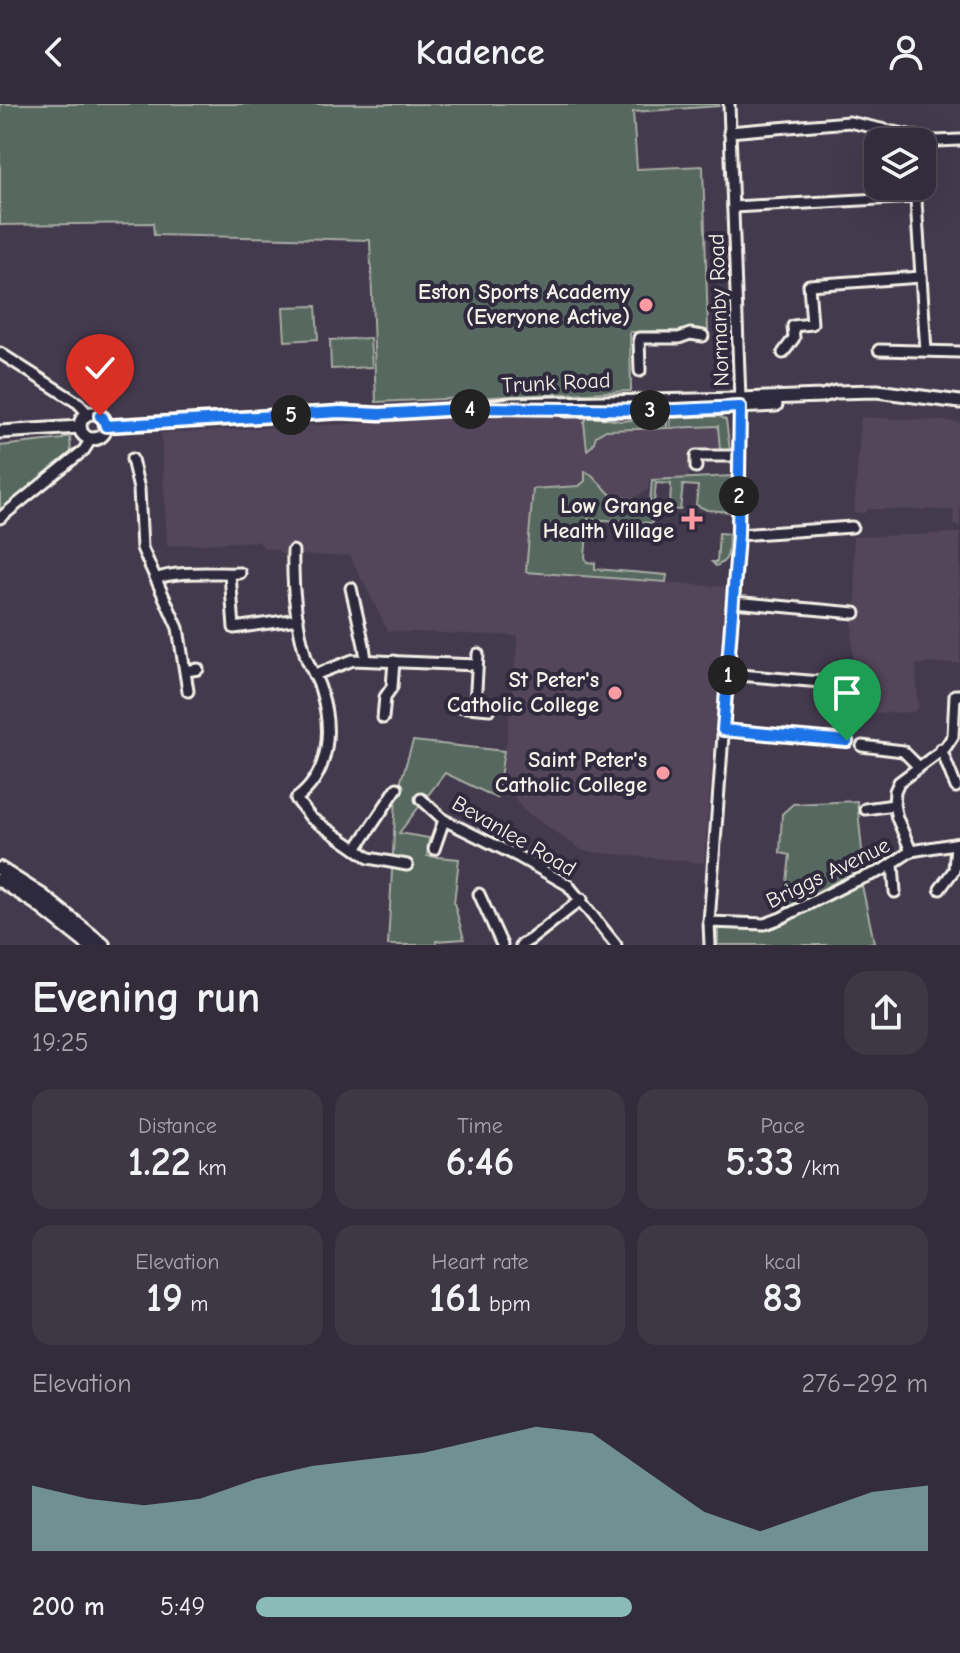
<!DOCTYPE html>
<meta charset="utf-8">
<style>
:root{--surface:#332c3a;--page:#3e3845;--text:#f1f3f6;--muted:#a9a7af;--line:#4e4854;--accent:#8bbbb9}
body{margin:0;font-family:"Comic Neue",sans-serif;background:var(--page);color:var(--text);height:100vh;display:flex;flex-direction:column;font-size:30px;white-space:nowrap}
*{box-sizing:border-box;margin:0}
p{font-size:26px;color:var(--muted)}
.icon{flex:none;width:44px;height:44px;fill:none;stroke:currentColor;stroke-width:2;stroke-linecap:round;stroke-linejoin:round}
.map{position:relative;height:841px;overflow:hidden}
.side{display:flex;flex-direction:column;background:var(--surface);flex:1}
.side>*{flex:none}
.controls{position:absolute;left:864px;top:24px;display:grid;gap:16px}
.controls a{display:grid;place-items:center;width:72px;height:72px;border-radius:16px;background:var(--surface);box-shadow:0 8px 32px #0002,0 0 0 2px var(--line);font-size:40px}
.pin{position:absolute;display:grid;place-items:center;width:68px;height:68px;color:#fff;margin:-82px -34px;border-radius:50% 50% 50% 0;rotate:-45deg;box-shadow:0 0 8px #0007}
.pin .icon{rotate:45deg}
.km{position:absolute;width:40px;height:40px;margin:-20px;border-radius:50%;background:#222;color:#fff;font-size:22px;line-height:40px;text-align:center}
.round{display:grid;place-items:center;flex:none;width:84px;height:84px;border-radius:24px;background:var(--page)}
.headline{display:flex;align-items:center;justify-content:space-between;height:136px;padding:0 32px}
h1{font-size:44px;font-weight:800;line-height:60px}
.stats{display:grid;grid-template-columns:repeat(3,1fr);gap:12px;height:136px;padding:8px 32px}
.stats div{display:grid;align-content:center;border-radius:20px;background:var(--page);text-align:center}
.stats b{font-size:40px;font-weight:800}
.stats small{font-size:22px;font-weight:400}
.stats p{font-size:22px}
.chart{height:224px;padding:16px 32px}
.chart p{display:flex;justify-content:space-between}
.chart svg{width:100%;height:144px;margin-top:8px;fill:var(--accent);opacity:.7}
ul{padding:0 32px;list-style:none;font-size:26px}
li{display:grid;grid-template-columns:128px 96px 1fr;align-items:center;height:60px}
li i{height:20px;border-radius:10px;background:var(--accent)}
header{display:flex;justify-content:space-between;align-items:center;height:104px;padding:0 32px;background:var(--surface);font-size:36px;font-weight:800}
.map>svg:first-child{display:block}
</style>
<header><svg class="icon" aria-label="back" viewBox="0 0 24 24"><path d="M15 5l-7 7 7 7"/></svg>Kadence<svg class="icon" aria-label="person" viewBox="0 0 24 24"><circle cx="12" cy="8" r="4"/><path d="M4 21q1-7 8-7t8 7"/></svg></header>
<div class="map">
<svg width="960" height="841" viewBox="0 0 960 841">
<rect width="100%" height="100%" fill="#443a4e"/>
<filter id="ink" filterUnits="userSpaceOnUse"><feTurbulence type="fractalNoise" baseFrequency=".0125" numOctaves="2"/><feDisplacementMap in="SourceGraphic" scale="16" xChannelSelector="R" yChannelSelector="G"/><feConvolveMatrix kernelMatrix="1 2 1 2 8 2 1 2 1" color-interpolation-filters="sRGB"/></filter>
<g filter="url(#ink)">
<!-- built -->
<g fill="#52455a">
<polygon points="570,309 621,317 649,313 719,312 726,316 728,341 732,349 689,350 689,374 649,376 648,386 632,395 613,393 595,374 585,368 585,377 579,382 533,386 526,467 726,483 704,759 583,747 523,706 502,676 518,532 388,527 350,452 299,451 285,453 276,445 265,445 258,437 167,442 161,329"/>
<polygon points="861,313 960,318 960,422 954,421 953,406 867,405 865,409 854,409"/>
<polygon points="960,429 960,559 916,560 918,603 913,608 854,610 852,517 856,517 857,515 853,433"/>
</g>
<!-- green -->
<g fill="#57675e" stroke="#a6aca3" stroke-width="2">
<polygon points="0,0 719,0 719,2 633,8 637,65 703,62 708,226 630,228 631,287 376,298 370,136 154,131 153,119 0,121"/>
<polygon points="316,202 318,235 285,237 283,203"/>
<polygon points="370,234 372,263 331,265 330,236"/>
<polygon points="719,312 726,316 730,346 720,346 718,322 670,324 671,313"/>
<polygon points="592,313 621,317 667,313 667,324 606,326 596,332 593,341 587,346 584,318 587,314"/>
<polygon points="63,333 70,333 71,350 0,407 0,342 63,335"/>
<polygon points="585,367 592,371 613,393 632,395 632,399 650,400 652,376 733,372 731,408 707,406 696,401 698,382 683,381 680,406 670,405 671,380 656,379 652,419 588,415 585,453 587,458 595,459 595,465 667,471 666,478 526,468 533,385 579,382 585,377"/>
<path d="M719 429 729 430C728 446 731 456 716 462L712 458H717Z"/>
<polygon points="413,637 504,647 497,694 445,669 399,729 429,734 427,752 459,755 454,799 464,835 436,837 436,841 388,841 396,693"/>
<polygon points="857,697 864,766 842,775 784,805 790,751 780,749 782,710 793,700"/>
<polygon points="861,777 874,838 862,841 718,841 718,823 761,824"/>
</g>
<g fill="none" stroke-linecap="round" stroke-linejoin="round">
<!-- minor casing -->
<g stroke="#f4f1e8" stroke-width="15">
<g id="minor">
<polyline points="729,28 849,18 936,37 960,36"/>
<polyline points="915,82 926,247"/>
<polyline points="733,103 915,93"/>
<polyline points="879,246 960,248"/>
<polyline points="0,249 78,299 88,310"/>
<polyline points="783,249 794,234 793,222 812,220 809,181 921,173"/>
<polyline points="640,267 639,234 679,234 690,230 703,232"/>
<polyline points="132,355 139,385 142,444 178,524 188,587"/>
<polyline points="696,363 696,352 739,352"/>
<polyline points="0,414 84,346 91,335"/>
<polyline points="738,431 852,423"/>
<path d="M293 447C292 482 296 519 306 553 310 565 318 575 321 587 333 626 330 670 296 695L311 714 369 754 407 761"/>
<polyline points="230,470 234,524 298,515"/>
<path d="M156 475C176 466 217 470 240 469"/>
<polyline points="351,484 364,541 366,556"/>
<polyline points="733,498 855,509"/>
<polyline points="186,567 198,565"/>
<polyline points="728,570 844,580"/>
<polyline points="314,571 353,556 477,561"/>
<polyline points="457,602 490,605"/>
<polyline points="475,603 478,550"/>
<polyline points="383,614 385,593 392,583 394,557"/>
<polyline points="723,626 847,637"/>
<polyline points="862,642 903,647 918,662"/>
<polyline points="941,645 956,683"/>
<polyline points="421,695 444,716 519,753 568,781 616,841"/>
<polyline points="865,705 894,701"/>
<polyline points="356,745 397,684"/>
<polyline points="434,745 444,716"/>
<polyline points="911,747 897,714 894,701 895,687 899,678 945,644 953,632 955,591 960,591"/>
<polyline points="893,760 895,788"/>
<polyline points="940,785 954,766 956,740"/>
<polyline points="479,790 502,841"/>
<polyline points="709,818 765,820 781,814 850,779 881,767 911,747 960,739"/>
<polyline points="521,841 531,835 582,795"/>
<polyline points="710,841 709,818 738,431 740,295 729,0"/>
</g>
</g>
<!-- major casing -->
<g stroke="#f4f1e8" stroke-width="17">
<g id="major">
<polyline points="565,306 675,306 776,301"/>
<circle cx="93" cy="322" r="13"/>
<polyline points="106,322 340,308 380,310 413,308 477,304 512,300 740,295 822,292 836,288 877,287 960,298"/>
<polyline points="0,328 80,323"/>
</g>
</g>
<!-- highway casing -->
<g stroke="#f4f1e8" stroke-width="18">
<g id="highway">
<polyline points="0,765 41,791 103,841"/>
<polyline points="0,776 36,799 89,841"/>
</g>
</g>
<!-- minor -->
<use href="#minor" stroke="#2f2a3d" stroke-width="9"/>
<!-- major -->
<use href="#major" stroke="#2f2a3d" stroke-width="11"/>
<!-- highway -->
<use href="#highway" stroke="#2f2a3d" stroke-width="12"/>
</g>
</g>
<g fill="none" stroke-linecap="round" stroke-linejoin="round" filter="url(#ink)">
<!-- route casing -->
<g stroke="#fff" stroke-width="16">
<polyline id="route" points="100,312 103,314 106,322 340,308 380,310 477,304 675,306 740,303 738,431 723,626 847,637"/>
</g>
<!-- route -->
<use href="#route" stroke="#1a73e8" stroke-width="10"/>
</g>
<!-- markers -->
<g fill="#ff9aa2" stroke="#2f2a3d" stroke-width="3">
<circle cx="646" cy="201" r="8"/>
<path d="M688 403h8v8h8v8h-8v8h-8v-8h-8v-8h8z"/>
<circle cx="615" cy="589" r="8"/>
<circle cx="663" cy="669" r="8"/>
</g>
<g text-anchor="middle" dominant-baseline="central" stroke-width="8" stroke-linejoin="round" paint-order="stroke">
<!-- poi labels -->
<g font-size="22" font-weight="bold" fill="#f4f1e8" stroke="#2f2a3d" text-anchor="end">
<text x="630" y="188">Eston Sports Academy<tspan x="630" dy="25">(Everyone Active)</tspan></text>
<text x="674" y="402">Low Grange<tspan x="674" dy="25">Health Village</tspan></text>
<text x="599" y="576">St Peter's<tspan x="599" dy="25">Catholic College</tspan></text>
<text x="647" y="656">Saint Peter's<tspan x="647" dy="25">Catholic College</tspan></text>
</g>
<!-- street labels -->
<g font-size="22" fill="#f4f1e8" stroke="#2f2a3d">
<text transform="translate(719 206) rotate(-92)">Normanby Road</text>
<text transform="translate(556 279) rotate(-3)">Trunk Road</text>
<text transform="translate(514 732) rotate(30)">Bevanlee Road</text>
<text transform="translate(828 769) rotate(-26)">Briggs Avenue</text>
</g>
</g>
</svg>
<div class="controls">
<a><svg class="icon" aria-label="layers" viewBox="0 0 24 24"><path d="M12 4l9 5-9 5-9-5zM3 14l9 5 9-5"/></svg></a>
</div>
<div class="pin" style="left:847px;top:637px;background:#1e9e55"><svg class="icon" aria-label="arrive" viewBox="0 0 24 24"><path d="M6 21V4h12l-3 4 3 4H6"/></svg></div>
<div class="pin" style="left:100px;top:312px;background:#d93025"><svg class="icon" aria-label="check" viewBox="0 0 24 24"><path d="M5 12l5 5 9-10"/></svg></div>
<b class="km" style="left:728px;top:571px">1</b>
<b class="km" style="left:739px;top:392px">2</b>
<b class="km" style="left:650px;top:306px">3</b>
<b class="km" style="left:470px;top:305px">4</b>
<b class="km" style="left:291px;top:311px">5</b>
</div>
<section class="side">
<div class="headline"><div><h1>Evening run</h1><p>19:25</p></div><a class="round"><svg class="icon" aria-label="share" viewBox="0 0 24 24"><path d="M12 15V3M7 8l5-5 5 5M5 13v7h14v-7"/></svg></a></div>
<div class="stats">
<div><p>Distance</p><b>1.22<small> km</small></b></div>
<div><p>Time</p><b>6:46</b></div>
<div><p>Pace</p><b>5:33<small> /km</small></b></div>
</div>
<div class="stats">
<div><p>Elevation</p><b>19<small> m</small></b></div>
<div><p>Heart rate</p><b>161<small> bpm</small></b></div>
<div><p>kcal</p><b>83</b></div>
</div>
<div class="chart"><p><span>Elevation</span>276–292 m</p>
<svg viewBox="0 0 160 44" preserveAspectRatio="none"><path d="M0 44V24L10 28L20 30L30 28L40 22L50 18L60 16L70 14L80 10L90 6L100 8L110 20L120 32L130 38L140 32L150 26L160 24V44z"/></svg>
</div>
<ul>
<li><b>200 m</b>5:49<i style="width:56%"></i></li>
</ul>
</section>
